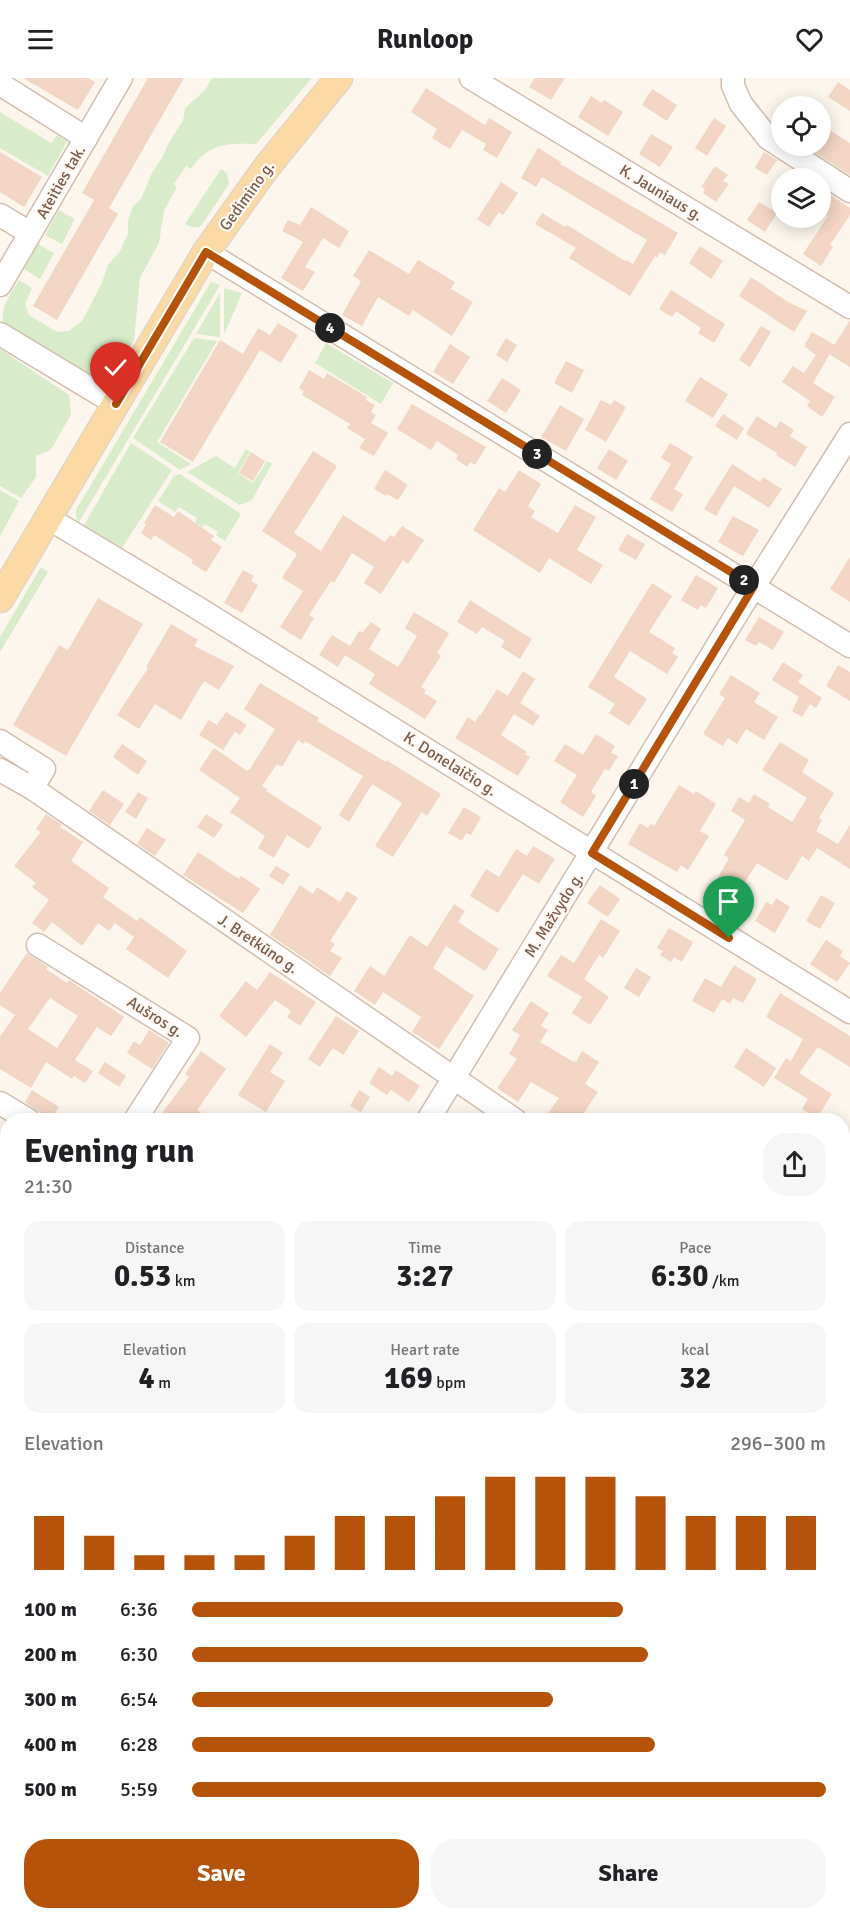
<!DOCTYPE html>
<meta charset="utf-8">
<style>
:root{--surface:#fff;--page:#f6f6f6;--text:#202124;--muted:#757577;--accent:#b45309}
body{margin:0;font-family:Signika,sans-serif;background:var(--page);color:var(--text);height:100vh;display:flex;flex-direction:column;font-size:22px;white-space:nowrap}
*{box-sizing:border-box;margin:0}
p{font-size:20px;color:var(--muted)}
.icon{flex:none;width:33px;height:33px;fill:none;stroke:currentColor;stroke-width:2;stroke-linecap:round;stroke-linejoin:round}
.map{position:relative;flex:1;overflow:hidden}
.details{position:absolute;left:0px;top:1035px;width:850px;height:807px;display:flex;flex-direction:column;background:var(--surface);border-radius:24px 24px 0 0;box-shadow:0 3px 15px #0003}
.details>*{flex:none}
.tools{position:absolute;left:771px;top:18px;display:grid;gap:12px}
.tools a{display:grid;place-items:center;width:60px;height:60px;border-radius:50%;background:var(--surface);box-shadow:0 3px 15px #0003;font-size:30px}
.pin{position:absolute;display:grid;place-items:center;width:51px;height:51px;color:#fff;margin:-62px -26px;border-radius:50% 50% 50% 0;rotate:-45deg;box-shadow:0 0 6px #0007}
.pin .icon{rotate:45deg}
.km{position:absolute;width:30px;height:30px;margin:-15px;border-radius:50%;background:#222;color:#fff;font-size:16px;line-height:30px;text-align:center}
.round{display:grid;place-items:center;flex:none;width:63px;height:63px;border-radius:24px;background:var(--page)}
.summary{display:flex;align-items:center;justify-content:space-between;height:102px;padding:0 24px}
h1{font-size:33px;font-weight:700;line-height:45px}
.metrics{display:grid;grid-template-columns:repeat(3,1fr);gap:9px;height:102px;padding:6px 24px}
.metrics div{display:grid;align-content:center;border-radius:15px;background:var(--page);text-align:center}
.metrics b{font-size:30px;font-weight:700}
.metrics small{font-size:16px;font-weight:400}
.metrics p{font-size:16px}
.chart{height:168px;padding:12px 24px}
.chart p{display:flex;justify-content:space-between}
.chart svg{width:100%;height:108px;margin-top:6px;stroke:var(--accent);stroke-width:6}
.cta{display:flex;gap:12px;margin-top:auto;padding:12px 24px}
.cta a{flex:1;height:69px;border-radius:24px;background:var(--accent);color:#fff;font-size:24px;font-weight:700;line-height:69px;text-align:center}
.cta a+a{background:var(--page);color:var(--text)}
ul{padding:0 24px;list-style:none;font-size:20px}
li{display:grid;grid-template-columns:96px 72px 1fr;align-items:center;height:45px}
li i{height:15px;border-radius:8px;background:var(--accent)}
header{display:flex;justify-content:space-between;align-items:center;height:78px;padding:0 24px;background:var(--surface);font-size:27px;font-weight:700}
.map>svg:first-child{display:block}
</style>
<header><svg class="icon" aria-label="menu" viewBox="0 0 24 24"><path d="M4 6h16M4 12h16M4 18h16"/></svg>Runloop<svg class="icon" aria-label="heart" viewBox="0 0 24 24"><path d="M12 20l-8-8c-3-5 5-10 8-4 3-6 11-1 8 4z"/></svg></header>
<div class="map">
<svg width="850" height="1842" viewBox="0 0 850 1842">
<rect width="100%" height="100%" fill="#fdf6ec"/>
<!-- green -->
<g fill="#d8ecc9">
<path d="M212 0H312L256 66C227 65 209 65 191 91L186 88 174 106 177 109 164 133 159 165 140 200 134 262 115 292 106 298 92 299 3 245C0 230 11 215 19 202L32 210 25 226 29 237 57 254 69 253 82 243 101 207 108 187 120 173 128 155V142L133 128 141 121 152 95 163 78 169 64 183 43 185 30 205 12Z"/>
<polygon points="0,34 51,65 57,57 67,63 48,98 0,70"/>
<path d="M221 91 227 95 229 106 201 148C194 150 191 150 185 146Z"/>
<polygon points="59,132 75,141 62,166 45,157"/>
<polygon points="38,166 54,175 40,201 24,191"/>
<polygon points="211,204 220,207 79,444 76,439 76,432"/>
<polygon points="224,210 242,215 224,257"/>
<polygon points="220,215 220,259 196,256"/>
<polygon points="194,260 217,263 157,364 191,386 180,392 133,360"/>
<polygon points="326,265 393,305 381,326 315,285"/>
<polygon points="0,271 69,317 71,336 51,372 36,378 36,399 21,420 0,408"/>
<polygon points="131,365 172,392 122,470 84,447"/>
<polygon points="246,371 250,374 238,395 253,405 267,383 272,386 252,422 240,427 187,394 216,378 235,390"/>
<polygon points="180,396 241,436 225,463 216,457 218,454 205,446 202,449 195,444 197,440 179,429 175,434 158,423 174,398"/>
<polygon points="0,412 19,423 0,458"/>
<polygon points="41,489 48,494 0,574 0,559"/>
<polygon points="70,1834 286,1834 286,1835 283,1842 79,1842 69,1838"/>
<polygon points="413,1834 568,1834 568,1835 565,1842 410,1842"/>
</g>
<!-- building -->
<g fill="#f3d5c3" fill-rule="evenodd">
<polygon points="23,0 88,0 95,4 78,32"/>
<polygon points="148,0 184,0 109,130 118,136 57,242 33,228 94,122 82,115"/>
<polygon points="535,0 565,0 551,22 529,9"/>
<polygon points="838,4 850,12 850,33 828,19"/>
<polygon points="426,10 485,47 489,40 512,54 497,80 483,72 486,66 462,52 450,71 432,60 437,51 411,34"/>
<polygon points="652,11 677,27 667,43 642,27"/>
<polygon points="591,18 602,25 604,22 623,34 608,58 578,39"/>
<polygon points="714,40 726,48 707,78 695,70"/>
<polygon points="820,46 850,65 850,97 804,68 820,68"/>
<polygon points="651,56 673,69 660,89 639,76"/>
<polygon points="538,70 561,84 560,86 678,155 665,177 660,174 657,180 655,178 630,218 569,180 576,170 535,146 542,135 565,149 567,147 625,183 626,182 633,186 647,162 542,99 536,109 521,100"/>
<polygon points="0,74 42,99 24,129 0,114"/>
<polygon points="764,74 777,82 767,97 755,90"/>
<polygon points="715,88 728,97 723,103 729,106 716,124 703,115 705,111 701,109"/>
<polygon points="501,104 518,115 503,137 499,134 489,149 477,141"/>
<polygon points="820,110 850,130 850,137 830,167 833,169 821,188 803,176 828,138 820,132"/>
<polygon points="759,124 777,135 765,154 747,142"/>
<polygon points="311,129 349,153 339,170 323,160 305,189 315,194 303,213 281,200 303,164 282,153 288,142 300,147"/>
<polygon points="700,168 723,183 711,201 689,185"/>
<polygon points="369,172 409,196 418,182 455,204 451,211 473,224 452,258 413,232 409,238 378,219 362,248 342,237 361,203 353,198"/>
<polygon points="751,199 788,224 807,233 794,254 739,218"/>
<polygon points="671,212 725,246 714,265 698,255 701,250 676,233 672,239 659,231"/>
<polygon points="850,242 850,289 829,276"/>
<polygon points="278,245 298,257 281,285 260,272 193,384 160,364 220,262 243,276 258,250 270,257"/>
<polygon points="761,248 771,254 750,289 739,282"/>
<polygon points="812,254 835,267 813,305 835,319 822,339 807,328 810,323 782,304 793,288 804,295 816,277 804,268"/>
<polygon points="506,260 517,267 507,284 496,277"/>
<polygon points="450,266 470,279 453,306 433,294"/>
<polygon points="566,283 584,292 572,315 554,305"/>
<polygon points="309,292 324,301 327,295 367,319 366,322 375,327 371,334 376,337 371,345 388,355 374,378 359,370 365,361 347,350 350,346 302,317 304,313 299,310"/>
<polygon points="700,299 728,316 713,340 685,323"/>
<polygon points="502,300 521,312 506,335 487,323"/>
<polygon points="601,322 611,327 614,322 626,329 606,364 585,352"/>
<polygon points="412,326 486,369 475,387 470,384 467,389 456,381 458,377 437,363 431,372 397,351"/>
<polygon points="560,327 584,341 566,373 541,359"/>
<polygon points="723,336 744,350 737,362 715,348"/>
<polygon points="757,338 776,350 780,343 794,352 790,358 807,369 795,389 776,377 777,375 746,356"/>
<polygon points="670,365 693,379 674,411 683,416 672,434 650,421 671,386 661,380"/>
<polygon points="609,371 628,383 616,402 597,390"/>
<polygon points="313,373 337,388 294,455 321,473 343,437 385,464 390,457 394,459 402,448 424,462 408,486 403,482 381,516 364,505 374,489 352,475 334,505 331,503 309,537 314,540 301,562 280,549 303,513 282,500 297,476 262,453"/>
<polygon points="251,374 265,383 253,403 239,395"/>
<polygon points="732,386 760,404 763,399 782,411 769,430 734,408 716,438 704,431"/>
<polygon points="385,392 408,407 398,422 387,416 386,418 374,411"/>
<polygon points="519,392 541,406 528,428 535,433 531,439 558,455 575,427 596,439 577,472 603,487 591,506 549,480 540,495 473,452 499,410 505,414"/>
<polygon points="155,427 174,439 178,433 214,458 211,462 222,469 206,494 191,485 193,482 154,457 151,462 141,455 146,446 144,445"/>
<polygon points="733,438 759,452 743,478 718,464"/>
<polygon points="627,456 645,466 636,482 618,472"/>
<polygon points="850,479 850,524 830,511"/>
<polygon points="243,492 254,498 251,503 258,507 242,535 224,525"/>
<polygon points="696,497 718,510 706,530 701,527 698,532 681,522"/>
<polygon points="652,505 672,518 649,554 675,570 672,575 678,579 667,596 630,573 614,599 647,621 629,648 609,635 615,626 588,609"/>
<polygon points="98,520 143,546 66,678 13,647 59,567 68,572"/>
<polygon points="470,522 532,561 520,581 501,569 505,563 482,549 477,556 457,544"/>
<polygon points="414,534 449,555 437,575 441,578 421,609 426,612 424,615 437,623 425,641 369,606 375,596 345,577 338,589 319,577 332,557 350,568 359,553 362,555 371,544 381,551 369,571 398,589 417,558 405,550"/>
<polygon points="759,539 784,554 773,572 759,564 756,568 745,562"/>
<polygon points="171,546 198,562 194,568 234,588 219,612 204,603 181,642 155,626 139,651 117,637 148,590 146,589"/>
<polygon points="783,584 803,597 798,604 822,620 816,630 810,626 802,639 792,633 799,619 772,602"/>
<polygon points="838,587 850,594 850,623 826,608"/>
<polygon points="523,593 535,601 520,625 540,638 533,648 514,636 501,657 527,674 525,676 530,679 518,698 455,660 468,639 475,644 479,637 480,638 497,611 508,618"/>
<polygon points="731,597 760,615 754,624 778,639 764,662 746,651 737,666 728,660 723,668 703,656 725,620 719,616"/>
<polygon points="260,605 319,640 317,643 386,684 387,682 391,685 441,716 427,738 422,734 393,779 375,768 402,725 372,706 349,744 339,737 363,698 305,663 304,666 298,662 282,689 277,686 262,708 267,711 266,713 322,749 309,771 287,757 274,780 258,770 265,758 230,734 240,720 199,692 214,670 247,693 250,691 275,651 244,631"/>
<polygon points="226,634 247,647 240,657 235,654 223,672 199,657 209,642 217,647"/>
<polygon points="596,656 615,668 611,675 618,678 609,693 605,691 591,714 596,718 583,739 560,724 577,697 554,683 565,666 583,677"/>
<polygon points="780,664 809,682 802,694 834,715 819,740 822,742 816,753 838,766 850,747 850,791 817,770 809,783 802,778 787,803 757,785 743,807 746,808 734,829 709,815 729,780 724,777 745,742 731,733 739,719 749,725 754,716 770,726 768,729 792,744 807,720 762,692"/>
<polygon points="122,666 147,683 138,697 113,679"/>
<polygon points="679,707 694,716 696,713 716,726 700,753 709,758 688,792 681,787 677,794 628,766 640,745 648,750 651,746 654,748"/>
<polygon points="103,712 124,726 110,747 89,733"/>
<polygon points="138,714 148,720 136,741 125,734"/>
<polygon points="464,729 481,739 471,757 466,755 462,763 448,755"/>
<polygon points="46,736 62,747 60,749 83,764 71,783 109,810 103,819 137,843 140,839 187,873 168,900 126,871 134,859 115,845 109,853 98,845 82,868 52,844 44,854 32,845 49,822 32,809 36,805 14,788 41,754 36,751"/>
<polygon points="206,736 223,747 214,760 197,749"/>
<polygon points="147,750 166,762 155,778 137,766"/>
<polygon points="533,768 555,781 539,806 523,796 498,835 470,818 486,791 499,799 516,771 527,778"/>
<polygon points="198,774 239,801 241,798 260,811 243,835 183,797"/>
<polygon points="276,788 290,796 283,807 269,798"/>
<polygon points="300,807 313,816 317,809 340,824 347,813 358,820 330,863 335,866 330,873 342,880 330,898 270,857"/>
<polygon points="600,807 620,821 608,839 587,825"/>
<polygon points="821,817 835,825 820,851 806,843"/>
<polygon points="776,820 790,829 775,855 755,843 766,824 772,827"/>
<polygon points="454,826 465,833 458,844 499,871 485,893 446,868 433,890 474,918 439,971 412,954 421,939 383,914 375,927 354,913 370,888 384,898 410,857 427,869"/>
<polygon points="601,841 620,853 603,880 599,877 584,901 609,919 590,947 572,935 582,919 547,898 561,877 574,885"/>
<polygon points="669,850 693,864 682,884 674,879 671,884 660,877 663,873 657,870"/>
<polygon points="826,862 843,873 840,878 850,885 837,904 810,886"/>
<path d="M27 875 48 889 46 891 67 905 69 902 124 939 111 958 97 949 75 982 93 993 85 1005 74 998 72 1001 46 984 31 1010 0 991V959L15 937 0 927V915ZM50 920 78 938 57 970 28 951Z"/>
<polygon points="734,887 757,901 743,925 733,920 730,926 722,921 714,935 692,923 705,900 721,909"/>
<polygon points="636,890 651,899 639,919 624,910"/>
<polygon points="270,894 316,924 300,948 287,939 291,933 275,922 246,959 219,938 246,903 257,912"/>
<polygon points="780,915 850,958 850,989 818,969 799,995 832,1016 817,1040 802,1031 808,1021 774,1000 786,980 791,983 803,961 766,939"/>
<polygon points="531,923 549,935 541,948 548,952 540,964 572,983 576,984 582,973 599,984 585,1006 598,1014 579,1042 543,1042 559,1020 531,1004 518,1024 497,1010 517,981 509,976 520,957 512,952"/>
<polygon points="336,938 359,953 343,977 333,970 320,989 308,981"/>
<polygon points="149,952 169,965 152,991 127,975 134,963 140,967"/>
<polygon points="270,966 283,975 270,994 285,1003 266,1034 238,1017"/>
<polygon points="746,970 776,990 764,1009 734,989"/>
<polygon points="201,973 226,991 197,1032 212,1042 172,1042 162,1035 189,999 185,996"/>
<polygon points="105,984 126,998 119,1009 98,995"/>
<polygon points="379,989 392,998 396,992 420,1008 409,1024 391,1012 387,1017 369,1005"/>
<polygon points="32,1012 59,1029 50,1042 25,1024"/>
<polygon points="359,1012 370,1019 361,1034 350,1028"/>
</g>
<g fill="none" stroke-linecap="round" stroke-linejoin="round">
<!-- minor casing -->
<g stroke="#d1beb0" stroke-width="25">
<g id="minor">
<polyline points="471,0 850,229"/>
<polyline points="733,0 733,8 741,26 768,60 850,113"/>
<polyline points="0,6 86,60"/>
<polyline points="0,137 30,155"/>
<polyline points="206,174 850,568"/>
<polyline points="0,207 121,0"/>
<polyline points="0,256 116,326"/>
<polyline points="48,440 196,529 850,934"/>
<polyline points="0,663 44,691 32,710"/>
<polyline points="0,692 32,710 515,1042"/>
<polyline points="38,867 188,960 135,1042"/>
<polyline points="0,1025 28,1042"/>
<polyline points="428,1042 741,529 850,356"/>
<polyline points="0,1199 8,1201"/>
<polyline points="843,1262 850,1250"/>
<polyline points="843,1490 850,1492"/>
<polyline points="0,1518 8,1520"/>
<polyline points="843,1797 850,1799"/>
<polyline points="592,1842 595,1834"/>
</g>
</g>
<!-- major casing -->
<g stroke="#dad1cd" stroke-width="29">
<polyline id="major" points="0,521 206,174 266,90 339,0"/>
</g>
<!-- minor -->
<use href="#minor" stroke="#fff" stroke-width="22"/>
<!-- major -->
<use href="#major" stroke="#fbd9a5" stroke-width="27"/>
</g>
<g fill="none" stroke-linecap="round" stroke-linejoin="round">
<!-- route casing -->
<g stroke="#fff" stroke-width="12">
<polyline id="route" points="116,326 206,174 754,508 592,775 729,860"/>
</g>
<!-- route -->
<use href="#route" stroke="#b45309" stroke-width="8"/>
</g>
<g text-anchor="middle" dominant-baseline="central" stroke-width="4.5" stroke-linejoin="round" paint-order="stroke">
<!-- street labels -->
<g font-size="16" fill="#7a5c4d" stroke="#fffaf3">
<text transform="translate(61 104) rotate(-60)">Ateities tak.</text>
<text transform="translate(661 115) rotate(31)">K. Jauniaus g.</text>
<text transform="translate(247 118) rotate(-54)">Gedimino g.</text>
<text transform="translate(450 686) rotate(32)">K. Donelaičio g.</text>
<text transform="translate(554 837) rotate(-58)">M. Mažvydo g.</text>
<text transform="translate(258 866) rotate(34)">J. Bretkūno g.</text>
<text transform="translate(155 939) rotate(32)">Aušros g.</text>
</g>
</g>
</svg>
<div class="tools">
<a><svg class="icon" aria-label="locate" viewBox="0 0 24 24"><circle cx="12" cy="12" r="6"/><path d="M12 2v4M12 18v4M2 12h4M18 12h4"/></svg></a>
<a><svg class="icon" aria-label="layers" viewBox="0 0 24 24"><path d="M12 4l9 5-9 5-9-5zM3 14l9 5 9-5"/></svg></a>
</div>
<div class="pin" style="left:729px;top:860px;background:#1e9e55"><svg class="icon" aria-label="arrive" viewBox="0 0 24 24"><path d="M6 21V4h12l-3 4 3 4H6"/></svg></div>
<div class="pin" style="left:116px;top:326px;background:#d93025"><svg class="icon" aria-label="check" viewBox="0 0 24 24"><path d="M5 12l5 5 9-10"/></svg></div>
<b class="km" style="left:634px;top:706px">1</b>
<b class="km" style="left:744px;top:502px">2</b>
<b class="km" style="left:537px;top:376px">3</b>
<b class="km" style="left:330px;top:250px">4</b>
<section class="details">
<div class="summary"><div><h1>Evening run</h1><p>21:30</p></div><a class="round"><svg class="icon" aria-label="share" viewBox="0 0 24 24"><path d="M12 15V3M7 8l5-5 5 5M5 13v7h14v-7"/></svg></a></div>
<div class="metrics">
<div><p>Distance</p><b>0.53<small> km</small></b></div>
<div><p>Time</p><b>3:27</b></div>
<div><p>Pace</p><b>6:30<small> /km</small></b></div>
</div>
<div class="metrics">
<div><p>Elevation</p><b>4<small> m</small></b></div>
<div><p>Heart rate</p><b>169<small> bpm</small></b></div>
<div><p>kcal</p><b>32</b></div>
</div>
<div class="chart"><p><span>Elevation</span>296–300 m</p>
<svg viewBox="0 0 160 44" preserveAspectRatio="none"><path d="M5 44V22M15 44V30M25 44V38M35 44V38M45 44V38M55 44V30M65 44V22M75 44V22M85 44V14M95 44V6M105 44V6M115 44V6M125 44V14M135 44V22M145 44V22M155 44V22"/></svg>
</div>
<ul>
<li><b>100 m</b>6:36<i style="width:68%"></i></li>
<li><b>200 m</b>6:30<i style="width:72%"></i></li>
<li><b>300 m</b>6:54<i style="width:57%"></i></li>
<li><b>400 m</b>6:28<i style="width:73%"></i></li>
<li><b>500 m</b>5:59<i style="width:100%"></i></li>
</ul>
<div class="cta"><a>Save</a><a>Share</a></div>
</section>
</div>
